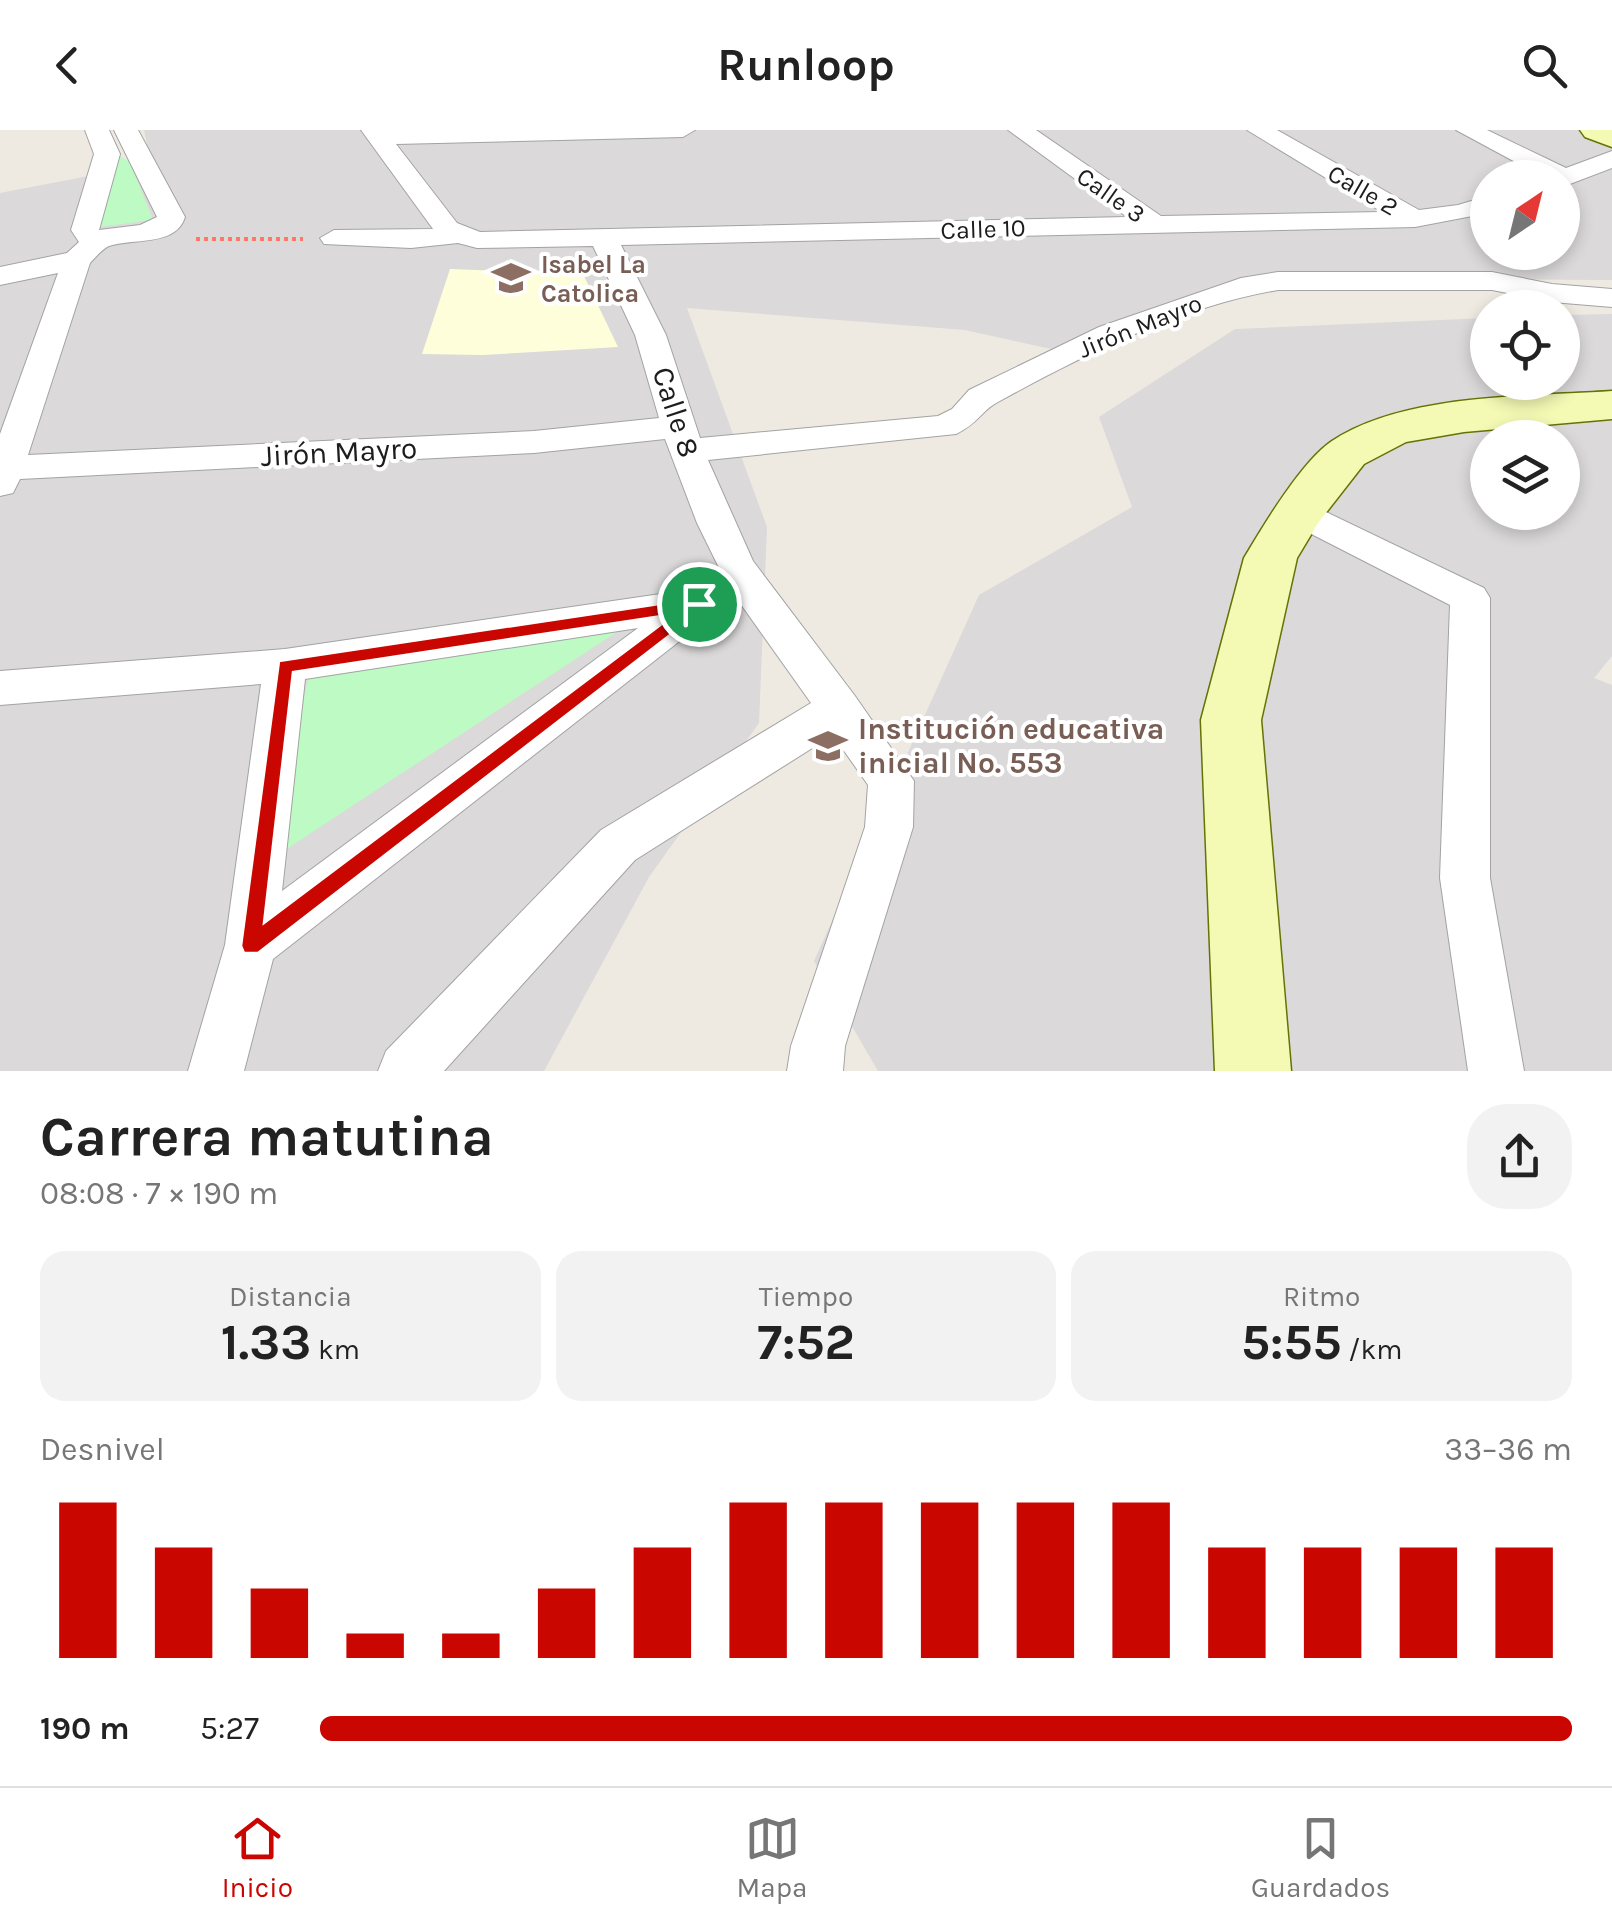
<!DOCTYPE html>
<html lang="es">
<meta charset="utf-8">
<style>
:root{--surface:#fff;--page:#f2f2f2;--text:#222;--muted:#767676;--line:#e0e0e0;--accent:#c90600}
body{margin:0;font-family:Karla,sans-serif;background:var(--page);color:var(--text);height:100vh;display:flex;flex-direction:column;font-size:38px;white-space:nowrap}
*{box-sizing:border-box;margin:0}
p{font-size:32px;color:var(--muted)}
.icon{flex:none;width:55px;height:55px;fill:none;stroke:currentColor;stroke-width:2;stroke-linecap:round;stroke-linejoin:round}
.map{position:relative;height:941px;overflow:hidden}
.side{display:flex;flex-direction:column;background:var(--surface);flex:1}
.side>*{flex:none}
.needle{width:65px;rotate:35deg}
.buttons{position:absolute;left:1470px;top:30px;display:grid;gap:20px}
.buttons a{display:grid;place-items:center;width:110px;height:110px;border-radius:50%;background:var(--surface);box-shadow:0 5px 15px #0003;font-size:50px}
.pin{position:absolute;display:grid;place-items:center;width:85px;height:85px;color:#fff;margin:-42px;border:5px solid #fff;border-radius:50%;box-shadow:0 2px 10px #0007}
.round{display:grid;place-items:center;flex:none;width:105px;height:105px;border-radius:40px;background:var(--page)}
.overview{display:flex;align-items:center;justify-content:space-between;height:170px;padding:0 40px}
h1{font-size:55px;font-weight:700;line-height:75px}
.stats{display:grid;grid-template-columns:repeat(3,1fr);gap:15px;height:170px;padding:10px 40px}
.stats div{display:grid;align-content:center;border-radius:25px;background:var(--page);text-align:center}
.stats b{font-size:50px;font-weight:700}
.stats small{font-size:28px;font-weight:400}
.stats p{font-size:28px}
.chart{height:280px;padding:20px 40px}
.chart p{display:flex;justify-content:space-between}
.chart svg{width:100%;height:180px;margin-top:10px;stroke:var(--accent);stroke-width:6}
ul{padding:0 40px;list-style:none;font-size:32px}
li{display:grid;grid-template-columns:160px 120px 1fr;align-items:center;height:75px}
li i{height:25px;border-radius:12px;background:var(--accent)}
header{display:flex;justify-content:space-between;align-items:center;height:130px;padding:0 40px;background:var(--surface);font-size:45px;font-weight:700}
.menu{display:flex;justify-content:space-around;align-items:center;height:140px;border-top:2px solid var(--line);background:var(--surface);font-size:28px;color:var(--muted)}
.menu a{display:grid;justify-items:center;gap:5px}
.menu .selected{color:var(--accent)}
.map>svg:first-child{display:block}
</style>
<header><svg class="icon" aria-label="back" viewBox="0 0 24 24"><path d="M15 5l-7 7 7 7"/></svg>Runloop<svg class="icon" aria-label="search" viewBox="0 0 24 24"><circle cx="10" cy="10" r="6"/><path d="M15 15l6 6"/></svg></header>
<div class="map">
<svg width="1612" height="941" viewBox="0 0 1612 941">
<rect width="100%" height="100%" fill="#eeeae2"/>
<!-- residential -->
<g fill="#dbd9d9" fill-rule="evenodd">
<path d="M144 0H1612V150L1278 148 1078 225 965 200 687 178 767 397 759 593 649 747 544 941H0V63L151 34ZM1488 48H1562V122H1488Z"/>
<path d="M1612 184V526L1594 548 1612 555V941H878L814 831 979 465 1132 377 1099 287 1235 199 1487 188 1488 252H1562L1563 185ZM1488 308H1562V382H1488Z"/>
</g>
<!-- education -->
<polygon fill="#feffda" points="450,139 583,144 618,217 483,225 422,224"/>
<!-- park -->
<g fill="#bdfac4">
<polygon points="120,26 130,32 153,90 91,98"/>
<polygon points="620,500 270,730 309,544"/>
</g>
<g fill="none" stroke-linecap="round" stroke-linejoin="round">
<!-- street casing -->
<g stroke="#a3a3a3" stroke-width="2">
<g id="street">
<path d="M85 0H109L120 24 99 100 140 95 157 87 114 0H138L185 87C176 117 132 108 109 116 102 119 96 127 90 133L28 325 534 301 659 288 635 205 593 116 477 118 458 113 411 118 324 114 320 108 334 100 433 99 361 0H695L683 7 396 14 457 93 480 102 1127 87 1008 0H1036L1161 86 1382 82 1247 0H1277L1419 80 1458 75 1488 66V83L1415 97 621 115 666 205 700 308 938 286 952 279 969 260 1099 197 1241 148 1278 142H1492L1552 154 1612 159V177L1552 172 1492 160H1278C1185 175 1081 226 998 272 981 281 979 293 956 304L708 330 753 431 855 566 914 651 913 697 845 916 843 941H787L791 916 865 697 868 655 833 605 635 730 444 941H378L386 921 601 700 811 573 740 473 713 485 273 829 244 941H188L225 815 261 554 0 575V541L285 519 695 459 724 448 697 393 665 309 534 323 20 349 13 363 0 366V304L58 143 0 155V137L67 123 79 112 71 100 94 24ZM638 498 282 761 305 549Z"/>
<polygon points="1456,0 1487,0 1566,38 1612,21 1612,38 1562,57 1562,48 1545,48"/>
<polygon points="1299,369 1484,458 1490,468 1490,748 1524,941 1468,941 1440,748 1450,475 1286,391 1280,382 1286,373"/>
</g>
</g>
<!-- secondary casing -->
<g stroke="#647304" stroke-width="3">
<g id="secondary">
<polygon points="1580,0 1612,0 1612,17 1585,7"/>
<path d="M1612 261V289L1464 302 1406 312 1364 334 1318 393 1297 428 1261 590 1291 941H1215L1201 590 1244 428C1263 396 1302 331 1332 311 1404 263 1528 267 1612 261Z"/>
</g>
</g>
<!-- path -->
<polyline stroke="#fb7966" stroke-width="4" stroke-dasharray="4 4" stroke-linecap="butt" points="196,109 303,109"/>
<!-- street -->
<use href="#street" fill="#fff" fill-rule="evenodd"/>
<!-- secondary -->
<use href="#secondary" fill="#f4fab4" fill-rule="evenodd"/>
</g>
<!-- route -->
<path fill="#c90600" stroke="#fff" stroke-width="2.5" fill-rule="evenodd" d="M699 468 707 474 705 478 258 823H244L241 816 279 531ZM675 484 264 793 293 542Z"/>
<!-- icons -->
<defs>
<g id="school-bare" transform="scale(3)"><path d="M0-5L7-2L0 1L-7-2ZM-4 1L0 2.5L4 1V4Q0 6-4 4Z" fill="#8d6e63" stroke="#fff" stroke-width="2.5" paint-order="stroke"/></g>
</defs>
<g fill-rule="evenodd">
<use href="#school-bare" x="511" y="148"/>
<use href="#school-bare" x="828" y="616"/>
</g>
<g text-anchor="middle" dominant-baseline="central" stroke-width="8" stroke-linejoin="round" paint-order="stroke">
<!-- far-street labels -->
<g font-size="25" fill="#1c1c1c" stroke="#fff">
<text transform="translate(1363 60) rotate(30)">Calle 2</text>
<text transform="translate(1111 65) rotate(35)">Calle 3</text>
<text transform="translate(983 99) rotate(-2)">Calle 10</text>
<text transform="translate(1140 196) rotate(-22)">Jirón Mayro</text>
</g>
<!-- far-education labels -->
<g font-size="25" font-weight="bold" fill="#785e54" stroke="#fff" text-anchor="start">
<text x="541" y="134">Isabel La<tspan x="541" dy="29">Catolica</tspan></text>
</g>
<!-- street labels -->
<g font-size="30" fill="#1c1c1c" stroke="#fff">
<text transform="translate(676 282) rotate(72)">Calle 8</text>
<text transform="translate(339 322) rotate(-3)">Jirón Mayro</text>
</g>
<!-- education labels -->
<g font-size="30" font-weight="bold" fill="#785e54" stroke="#fff" text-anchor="start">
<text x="858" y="599">Institución educativa<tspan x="858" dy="34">inicial No. 553</tspan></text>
</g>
</g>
</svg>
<div class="buttons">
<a><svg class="needle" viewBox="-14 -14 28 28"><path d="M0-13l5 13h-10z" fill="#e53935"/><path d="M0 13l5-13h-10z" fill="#767676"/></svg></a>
<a><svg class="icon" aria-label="locate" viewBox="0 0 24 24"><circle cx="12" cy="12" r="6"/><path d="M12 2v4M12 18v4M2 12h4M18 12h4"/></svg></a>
<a><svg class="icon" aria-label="layers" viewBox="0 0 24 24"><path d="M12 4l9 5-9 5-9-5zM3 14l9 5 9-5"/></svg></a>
</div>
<div class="pin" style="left:699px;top:474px;background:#1e9e55"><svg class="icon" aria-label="arrive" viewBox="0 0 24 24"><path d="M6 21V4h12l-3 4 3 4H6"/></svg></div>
</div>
<section class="side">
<div class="overview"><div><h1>Carrera matutina</h1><p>08:08 · 7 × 190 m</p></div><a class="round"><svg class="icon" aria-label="share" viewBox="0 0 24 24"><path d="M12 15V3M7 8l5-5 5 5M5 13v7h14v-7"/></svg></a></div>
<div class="stats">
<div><p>Distancia</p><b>1.33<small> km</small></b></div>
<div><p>Tiempo</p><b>7:52</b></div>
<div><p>Ritmo</p><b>5:55<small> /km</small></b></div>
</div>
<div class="chart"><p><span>Desnivel</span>33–36 m</p>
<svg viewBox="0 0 160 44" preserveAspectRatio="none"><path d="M5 44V6M15 44V17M25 44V27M35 44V38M45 44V38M55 44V27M65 44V17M75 44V6M85 44V6M95 44V6M105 44V6M115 44V6M125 44V17M135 44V17M145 44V17M155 44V17"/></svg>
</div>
<ul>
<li><b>190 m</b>5:27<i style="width:100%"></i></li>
</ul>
</section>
<nav class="menu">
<a class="selected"><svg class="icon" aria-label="home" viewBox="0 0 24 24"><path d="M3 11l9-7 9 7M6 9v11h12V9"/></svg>Inicio</a>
<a><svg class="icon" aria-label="map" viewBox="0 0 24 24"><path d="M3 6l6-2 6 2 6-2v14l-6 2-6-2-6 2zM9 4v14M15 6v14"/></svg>Mapa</a>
<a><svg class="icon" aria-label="saved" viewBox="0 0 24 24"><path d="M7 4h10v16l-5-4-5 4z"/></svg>Guardados</a>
</nav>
